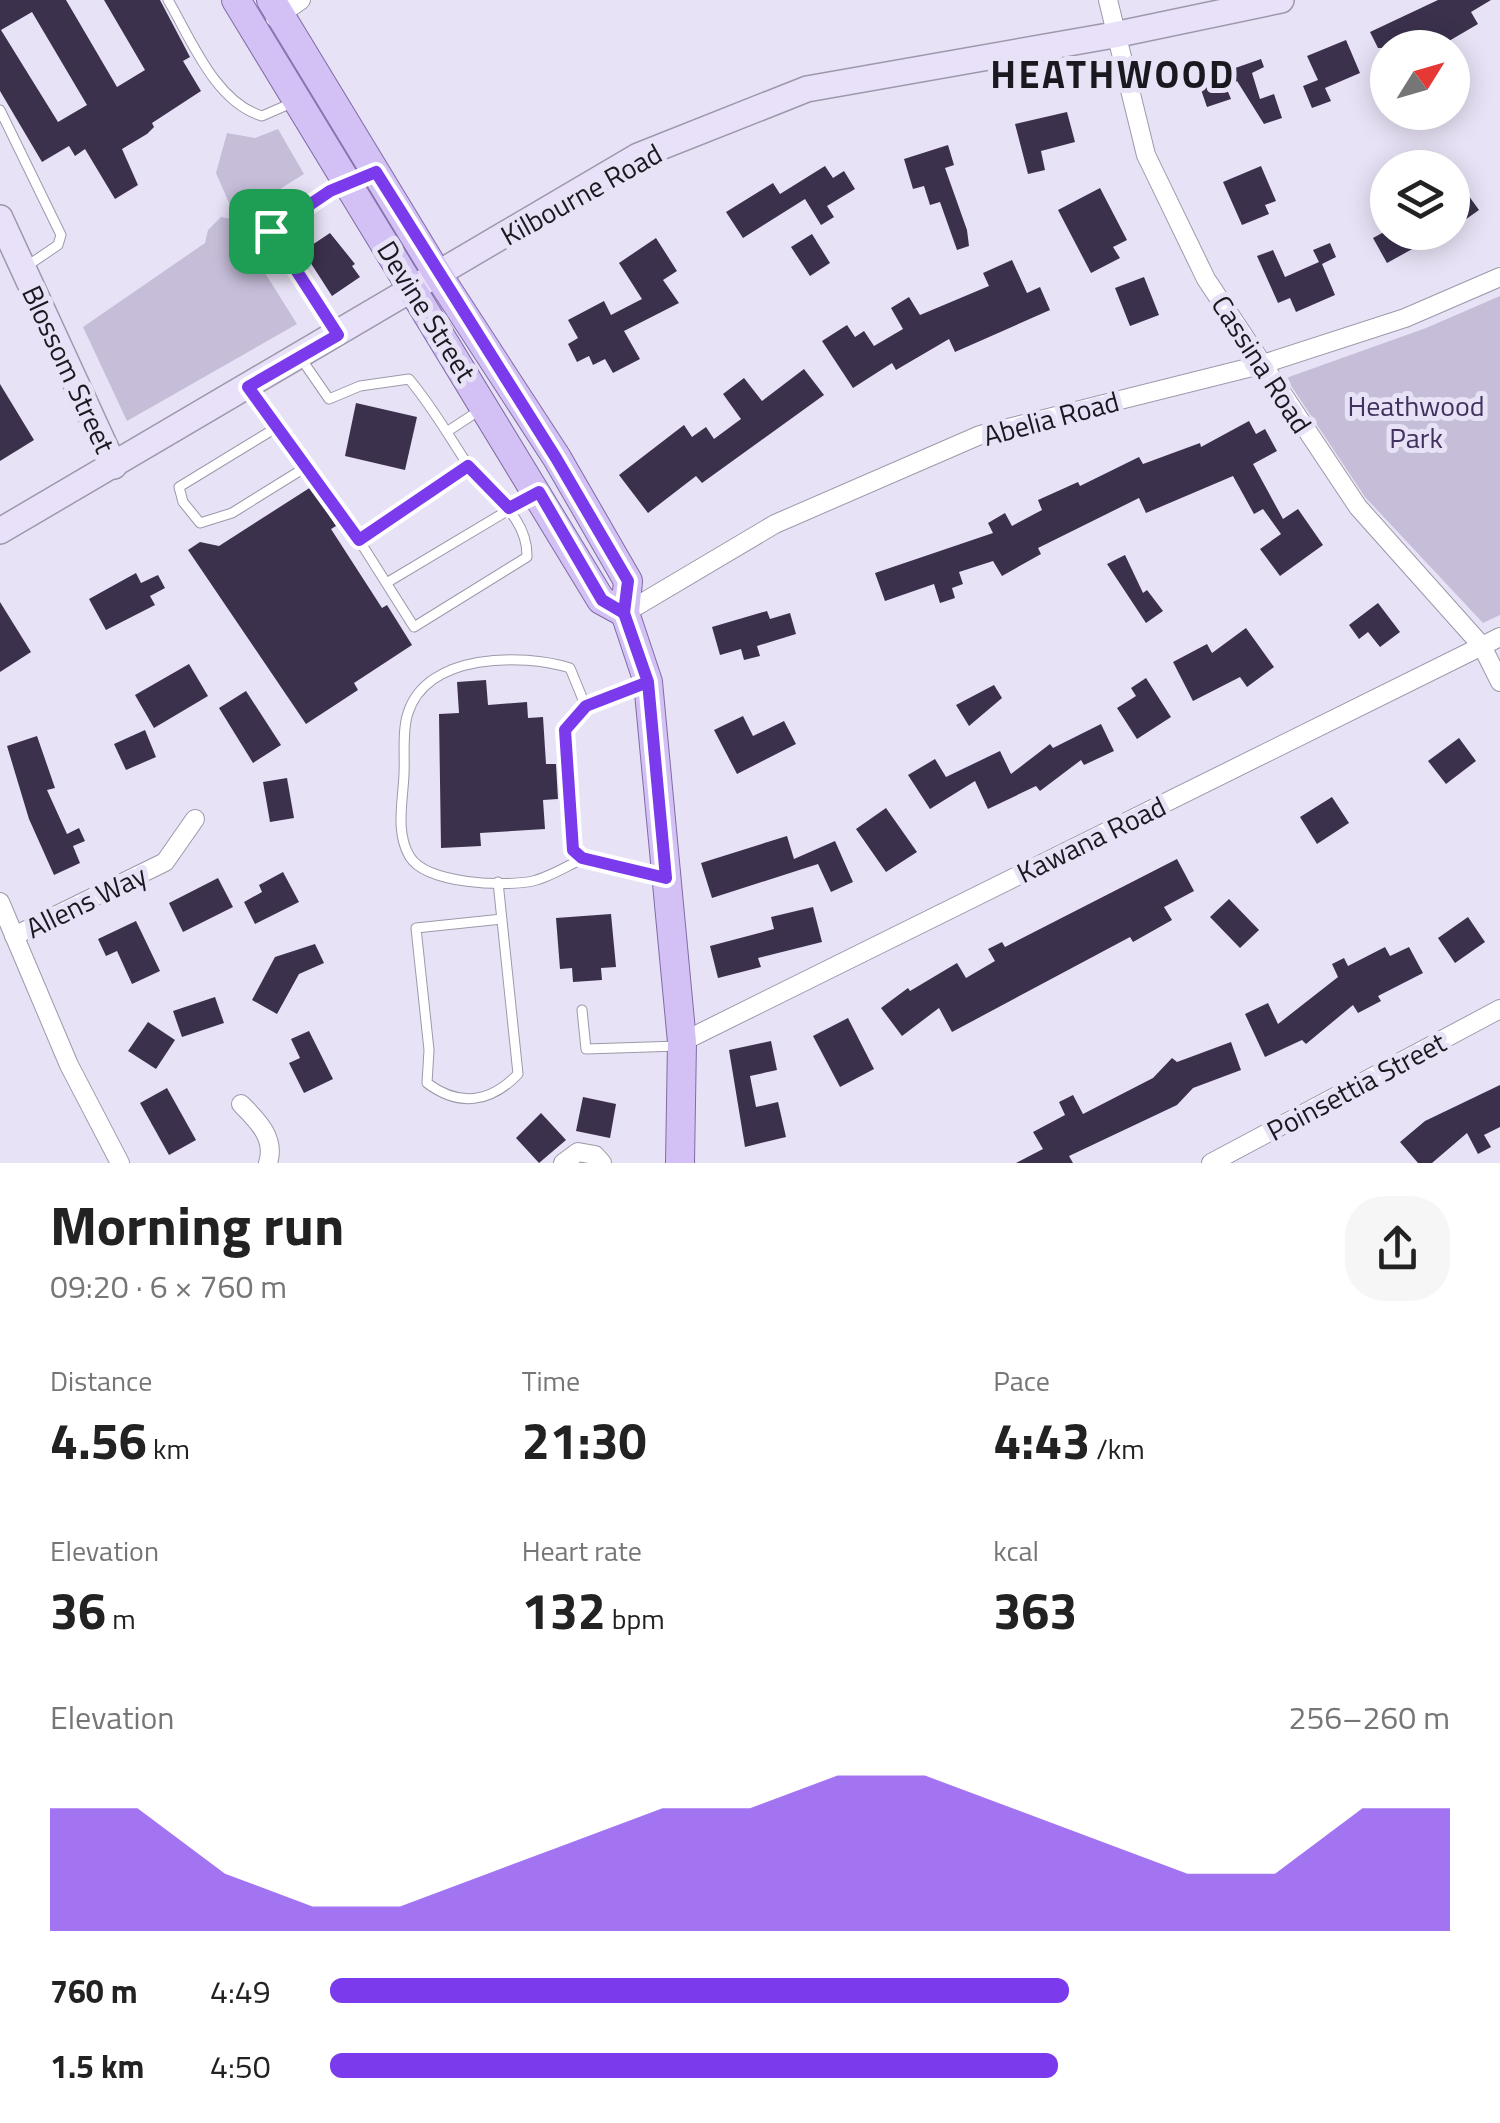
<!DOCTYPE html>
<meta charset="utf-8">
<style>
:root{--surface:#fff;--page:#f6f6f6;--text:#222;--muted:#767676;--accent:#7c3aed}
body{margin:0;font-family:"Titillium Web",sans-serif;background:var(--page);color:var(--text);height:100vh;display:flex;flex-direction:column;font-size:38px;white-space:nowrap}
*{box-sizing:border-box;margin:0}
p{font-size:32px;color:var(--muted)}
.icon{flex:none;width:55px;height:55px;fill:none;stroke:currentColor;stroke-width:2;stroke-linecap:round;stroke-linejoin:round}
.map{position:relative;height:1163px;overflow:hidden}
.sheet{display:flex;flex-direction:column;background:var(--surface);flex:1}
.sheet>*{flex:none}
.needle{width:65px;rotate:53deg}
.fabs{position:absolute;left:1370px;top:30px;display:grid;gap:20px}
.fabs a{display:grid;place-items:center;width:100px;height:100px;border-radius:50%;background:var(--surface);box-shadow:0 5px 25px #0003;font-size:50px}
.pin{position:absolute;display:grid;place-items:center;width:85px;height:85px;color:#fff;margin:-42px;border-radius:20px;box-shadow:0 5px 15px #0006}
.round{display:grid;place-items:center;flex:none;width:105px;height:105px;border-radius:40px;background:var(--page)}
.headline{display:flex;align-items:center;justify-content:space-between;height:170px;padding:0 50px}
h1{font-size:55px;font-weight:700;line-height:75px}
.stats{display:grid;grid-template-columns:repeat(3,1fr);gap:15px;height:170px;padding:10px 50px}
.stats div{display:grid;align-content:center}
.stats b{font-size:50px;font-weight:700}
.stats small{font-size:28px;font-weight:400}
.stats p{font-size:28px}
.chart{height:280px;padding:20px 50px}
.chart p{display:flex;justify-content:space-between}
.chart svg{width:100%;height:180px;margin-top:10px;fill:var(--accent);opacity:.7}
ul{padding:0 50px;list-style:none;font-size:32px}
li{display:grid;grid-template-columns:160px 120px 1fr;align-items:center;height:75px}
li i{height:25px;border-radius:12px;background:var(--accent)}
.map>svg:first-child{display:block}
</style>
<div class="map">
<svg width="1500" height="1163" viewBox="0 0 1500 1163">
<rect width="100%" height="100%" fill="#e8e2f6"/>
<!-- green -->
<g fill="#c6bed9">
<polygon points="278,129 304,174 235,217 216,173 227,133 255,138"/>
<polygon points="221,217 231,219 297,324 127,421 83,327 205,243 208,230"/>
<polygon points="1500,296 1500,615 1483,623 1365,497 1286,378 1426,328"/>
</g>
<!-- building -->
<g fill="#3b314d" fill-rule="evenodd">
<path d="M0 0H66L117 87 145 70 104 0H160L190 57 183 61 201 91 152 123 154 127 147 134 122 149 138 185 115 199 85 149 75 156 69 146 42 162 0 91ZM32 12 87 105 58 122 1 30Z"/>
<polygon points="1438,0 1491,0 1471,12 1478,24 1437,48 1420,48 1417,42 1404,48 1378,48 1370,32"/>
<polygon points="1346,40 1360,73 1325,88 1331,101 1312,108 1303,86 1318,80 1307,56"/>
<polygon points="1261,59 1264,67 1252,73 1260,99 1274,94 1282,118 1264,124 1237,81 1226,87 1231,99 1207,107 1198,81"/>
<polygon points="1067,112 1075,142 1041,151 1045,170 1028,174 1015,124"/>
<polygon points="948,145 954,165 945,168 967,230 969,246 957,250 940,202 930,205 924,186 913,189 904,159"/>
<polygon points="825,166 833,178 844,171 855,189 827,206 834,217 821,225 805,199 743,238 726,212 773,183 780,194"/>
<polygon points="1261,166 1276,201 1265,205 1269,214 1242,225 1223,182"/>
<polygon points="1452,173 1479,210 1452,229"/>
<polygon points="1100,188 1127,240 1113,247 1120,258 1091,273 1058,210"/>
<polygon points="1384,232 1443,232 1387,263 1373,238"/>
<polygon points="330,233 355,264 352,266 360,277 332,296 303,251"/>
<polygon points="812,234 830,263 810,276 791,247"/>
<polygon points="656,238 677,271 663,280 679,303 624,331 640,359 613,373 605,359 593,365 589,356 577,362 568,344 578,338 568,320 604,301 611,315 642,299 619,263"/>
<polygon points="1330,243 1336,257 1322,264 1335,295 1296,312 1290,298 1278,303 1257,256 1273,250 1285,277 1319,262 1313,250"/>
<polygon points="1012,260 1027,293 1040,287 1050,310 955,352 949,339 896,370 892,363 853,388 822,341 847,325 855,337 864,331 874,346 903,329 891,308 909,297 920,315 989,286 983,273"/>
<polygon points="1144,277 1159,315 1130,326 1115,288"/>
<polygon points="804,369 824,395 702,483 696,476 648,513 619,475 684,425 692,437 706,427 714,439 741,419 723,394 744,378 762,401"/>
<polygon points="0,384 34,440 0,461"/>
<polygon points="356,403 417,417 405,470 345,456"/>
<polygon points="1249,421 1256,434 1265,429 1277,451 1253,464 1283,519 1298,509 1323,545 1280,576 1260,549 1281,534 1263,509 1254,514 1233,476 1146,513 1139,498 1038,548 1041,554 1002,576 993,561 959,572 963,584 952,588 955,598 940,603 934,584 885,601 875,573 993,533 988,523 1005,513 1012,526 1042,510 1038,500 1078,482 1080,486 1139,457 1143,464 1200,443 1201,447"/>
<polygon points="311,487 336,526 331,529 382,608 387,605 412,645 354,683 358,690 306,724 188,550 200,542 219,546"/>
<polygon points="1125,555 1143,593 1147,590 1163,611 1146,623 1107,564"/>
<polygon points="136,573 141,583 158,575 165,588 150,596 155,605 106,630 89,599"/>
<polygon points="0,602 31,652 0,672"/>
<polygon points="1378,603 1400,632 1380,647 1368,632 1359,639 1349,625"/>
<polygon points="767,611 770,619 790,613 796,634 757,646 760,656 744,660 741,649 720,655 712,627"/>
<polygon points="1246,628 1274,667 1247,687 1240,677 1193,701 1173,662 1207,644 1212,653"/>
<polygon points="189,664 208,696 154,728 135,695"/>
<polygon points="1146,678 1171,717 1137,739 1117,708 1136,696 1131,688"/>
<polygon points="486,680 488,705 527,702 528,718 543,717 546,764 556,764 558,799 543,800 545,829 480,833 481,846 441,848 439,714 459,713 457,682"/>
<polygon points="994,685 1002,698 969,726 956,705"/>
<polygon points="246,691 281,745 253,763 219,708"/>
<polygon points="743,716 753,736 784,721 796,744 737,774 714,730"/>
<polygon points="1101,724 1114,751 1084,765 1081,760 1040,791 1036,786 988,809 975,781 930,809 908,775 935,759 946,777 1000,751 1011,774 1050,744 1053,748"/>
<polygon points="145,730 156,757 126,770 114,744"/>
<polygon points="37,736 55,788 47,790 67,834 79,828 85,841 73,846 80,863 54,875 29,819 7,746"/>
<polygon points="1459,738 1476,761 1446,784 1428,761"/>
<polygon points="287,778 294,818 270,822 263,782"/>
<polygon points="1332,797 1349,823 1317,844 1300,817"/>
<polygon points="886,808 917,852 886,872 856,829"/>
<polygon points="787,836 794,859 835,841 853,882 831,892 818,864 712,898 701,863"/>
<polygon points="1177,859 1194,891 1164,907 1172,920 1133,942 1130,937 952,1032 939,1008 902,1036 881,1008 908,988 910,991 957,963 966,978 995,961 988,949 1002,942 1005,947"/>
<polygon points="283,872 299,902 255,924 244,902 262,892 259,885"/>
<polygon points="218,878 233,907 183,932 169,903"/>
<polygon points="1229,899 1259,930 1240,948 1210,917"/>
<polygon points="813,907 822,942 758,958 761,967 718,978 710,946 774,929 771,917"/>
<polygon points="611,914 616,967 601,968 602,980 573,982 572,968 560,969 556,918"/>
<polygon points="1468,917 1485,942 1455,963 1438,938"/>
<polygon points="136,921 160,971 132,984 117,951 106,956 98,939"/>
<polygon points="315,944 324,963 299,974 277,1014 252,1000 275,957"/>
<polygon points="1385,947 1390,956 1409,947 1423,973 1378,996 1381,1001 1358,1013 1353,1005 1306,1044 1302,1040 1265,1057 1245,1014 1268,1003 1278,1024 1338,977 1332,964 1344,958 1348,966"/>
<polygon points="215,997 224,1023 182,1037 173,1011"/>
<polygon points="848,1018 874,1069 840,1087 813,1036"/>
<polygon points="148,1022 175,1040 156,1069 128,1051"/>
<polygon points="309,1031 333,1079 304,1093 289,1063 300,1058 291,1039"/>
<polygon points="771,1041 777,1070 750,1076 756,1107 778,1102 786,1137 745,1147 729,1050"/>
<polygon points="1231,1042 1241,1070 1193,1088 1177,1105 1069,1156 1073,1163 1016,1163 1043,1149 1033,1132 1065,1115 1059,1102 1073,1095 1083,1114 1153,1078 1172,1058 1177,1062"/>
<polygon points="1500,1085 1500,1127 1484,1135 1491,1147 1478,1154 1467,1133 1432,1163 1418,1163 1400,1142 1425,1121"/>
<polygon points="167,1088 196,1140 169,1155 140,1103"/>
<polygon points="583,1097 616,1104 610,1138 576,1131"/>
<polygon points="541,1113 566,1140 539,1163 516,1138"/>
</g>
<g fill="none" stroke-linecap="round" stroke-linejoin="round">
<!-- lane casing -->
<g stroke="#9d98aa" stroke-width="11">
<g id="lane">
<path d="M168 0C191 39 215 102 262 116L294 102"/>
<polyline points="0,110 61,235 58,245 27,266"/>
<polyline points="337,332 271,231 330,191 373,173"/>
<path d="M250 389 359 540 414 627 527 557C528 514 487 494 466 462 447 433 431 405 409 379L360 386 329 399 300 357"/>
<polyline points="279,426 179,487 183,502 200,523 232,513 306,467"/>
<polyline points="448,431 480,410"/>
<polyline points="359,540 468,466"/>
<polyline points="388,582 532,496"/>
<polyline points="646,683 586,707 565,730 573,850 582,859 662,877"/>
<path d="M582 859C567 866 550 877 533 881 505 887 427 884 410 857 395 833 403 801 404 774 405 756 402 730 408 713 427 653 522 653 570 668L586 707"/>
<path d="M498 882 518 1074C490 1103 459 1107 427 1083L429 1050 416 928 502 919"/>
<polyline points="582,1010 586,1049 679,1046"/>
</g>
</g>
<!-- street casing -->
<g stroke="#9d98aa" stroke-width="20">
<g id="street">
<polyline points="1108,0 1146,155 1206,279 1358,507 1482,646 1500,682"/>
<polyline points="275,18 301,0"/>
<polyline points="625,613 775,524 980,435 1260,365 1405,318 1500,277"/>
<polyline points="0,902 69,1065 120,1163"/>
<polyline points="14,936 165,862 195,819"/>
<polyline points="682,1042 1500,637"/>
<path d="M241 1104C257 1120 276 1138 268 1163"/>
<polyline points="563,1163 578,1152 595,1155 602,1163"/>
<polyline points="1211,1163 1500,1009"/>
</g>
</g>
<!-- secondary casing -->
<g stroke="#9d98aa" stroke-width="28">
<g id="secondary">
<polyline points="0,218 114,466"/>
<polyline points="0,531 638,156 807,89 1114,35 1281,0"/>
</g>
</g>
<!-- primary casing -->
<g stroke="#7f6ba6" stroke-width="30">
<g id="primary">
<polyline points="236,0 601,600 625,613"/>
<polyline points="271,0 438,275 557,458 628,581 625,613 648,682 682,1042 680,1163"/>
</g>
</g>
<!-- lane -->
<use href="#lane" stroke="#fff" stroke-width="9"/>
<!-- street -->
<use href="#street" stroke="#fff" stroke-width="18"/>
<!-- secondary -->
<use href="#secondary" stroke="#e9e0fa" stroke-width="25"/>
<!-- primary -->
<use href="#primary" stroke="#d3c1f5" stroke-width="28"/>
</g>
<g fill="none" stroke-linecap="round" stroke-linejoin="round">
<!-- route casing -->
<g stroke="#fff" stroke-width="20">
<polyline id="route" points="271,231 338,335 248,387 359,540 468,466 509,508 539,492 602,600 624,613 648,682 586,706 565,730 573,850 582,858 666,878 648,682 624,613 628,581 556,458 376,172 330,191 271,231"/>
</g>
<!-- route -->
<use href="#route" stroke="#7c3aed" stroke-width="12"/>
</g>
<g text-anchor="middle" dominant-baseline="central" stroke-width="10" stroke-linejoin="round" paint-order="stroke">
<!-- street labels -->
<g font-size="28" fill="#1b1920" stroke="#e8e2f6">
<text transform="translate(581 194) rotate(-29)">Kilbourne Road</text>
<text transform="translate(427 311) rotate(58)">Devine Street</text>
<text transform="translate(1262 364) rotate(57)">Cassina Road</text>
<text transform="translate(69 369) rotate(65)">Blossom Street</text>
<text transform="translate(1051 418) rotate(-15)">Abelia Road</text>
<text transform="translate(1091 839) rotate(-26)">Kawana Road</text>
<text transform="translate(86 901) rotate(-26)">Allens Way</text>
<text transform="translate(1356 1086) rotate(-28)">Poinsettia Street</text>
</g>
<!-- park labels -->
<g font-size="28" fill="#41315e" stroke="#e8e2f6">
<text x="1416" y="405">Heathwood<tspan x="1416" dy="32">Park</tspan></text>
</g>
<!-- district labels -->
<g font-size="38" font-weight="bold" letter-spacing="2.5" fill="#1b1920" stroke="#e8e2f6">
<text x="1113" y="74">HEATHWOOD</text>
</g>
</g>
</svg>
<div class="fabs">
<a><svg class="needle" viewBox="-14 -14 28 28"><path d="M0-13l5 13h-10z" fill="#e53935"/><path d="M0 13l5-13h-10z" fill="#767676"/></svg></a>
<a><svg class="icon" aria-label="layers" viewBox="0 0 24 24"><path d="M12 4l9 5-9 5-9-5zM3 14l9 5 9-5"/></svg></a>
</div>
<div class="pin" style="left:271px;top:231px;background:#1e9e55"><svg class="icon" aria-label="arrive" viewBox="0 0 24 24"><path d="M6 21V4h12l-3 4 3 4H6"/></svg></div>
</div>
<section class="sheet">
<div class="headline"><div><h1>Morning run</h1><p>09:20 · 6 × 760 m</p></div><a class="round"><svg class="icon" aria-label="share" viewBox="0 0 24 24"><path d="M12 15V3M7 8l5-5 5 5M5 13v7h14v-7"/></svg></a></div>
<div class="stats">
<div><p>Distance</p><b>4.56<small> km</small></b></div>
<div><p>Time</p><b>21:30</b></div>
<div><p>Pace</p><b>4:43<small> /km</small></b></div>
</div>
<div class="stats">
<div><p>Elevation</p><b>36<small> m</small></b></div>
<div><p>Heart rate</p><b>132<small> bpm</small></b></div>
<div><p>kcal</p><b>363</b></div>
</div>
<div class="chart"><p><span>Elevation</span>256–260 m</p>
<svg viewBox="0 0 160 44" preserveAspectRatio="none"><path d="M0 44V14L10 14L20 30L30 38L40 38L50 30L60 22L70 14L80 14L90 6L100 6L110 14L120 22L130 30L140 30L150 14L160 14V44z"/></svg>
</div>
<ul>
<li><b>760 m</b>4:49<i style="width:66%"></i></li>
<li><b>1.5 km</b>4:50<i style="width:65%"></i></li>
</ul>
</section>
